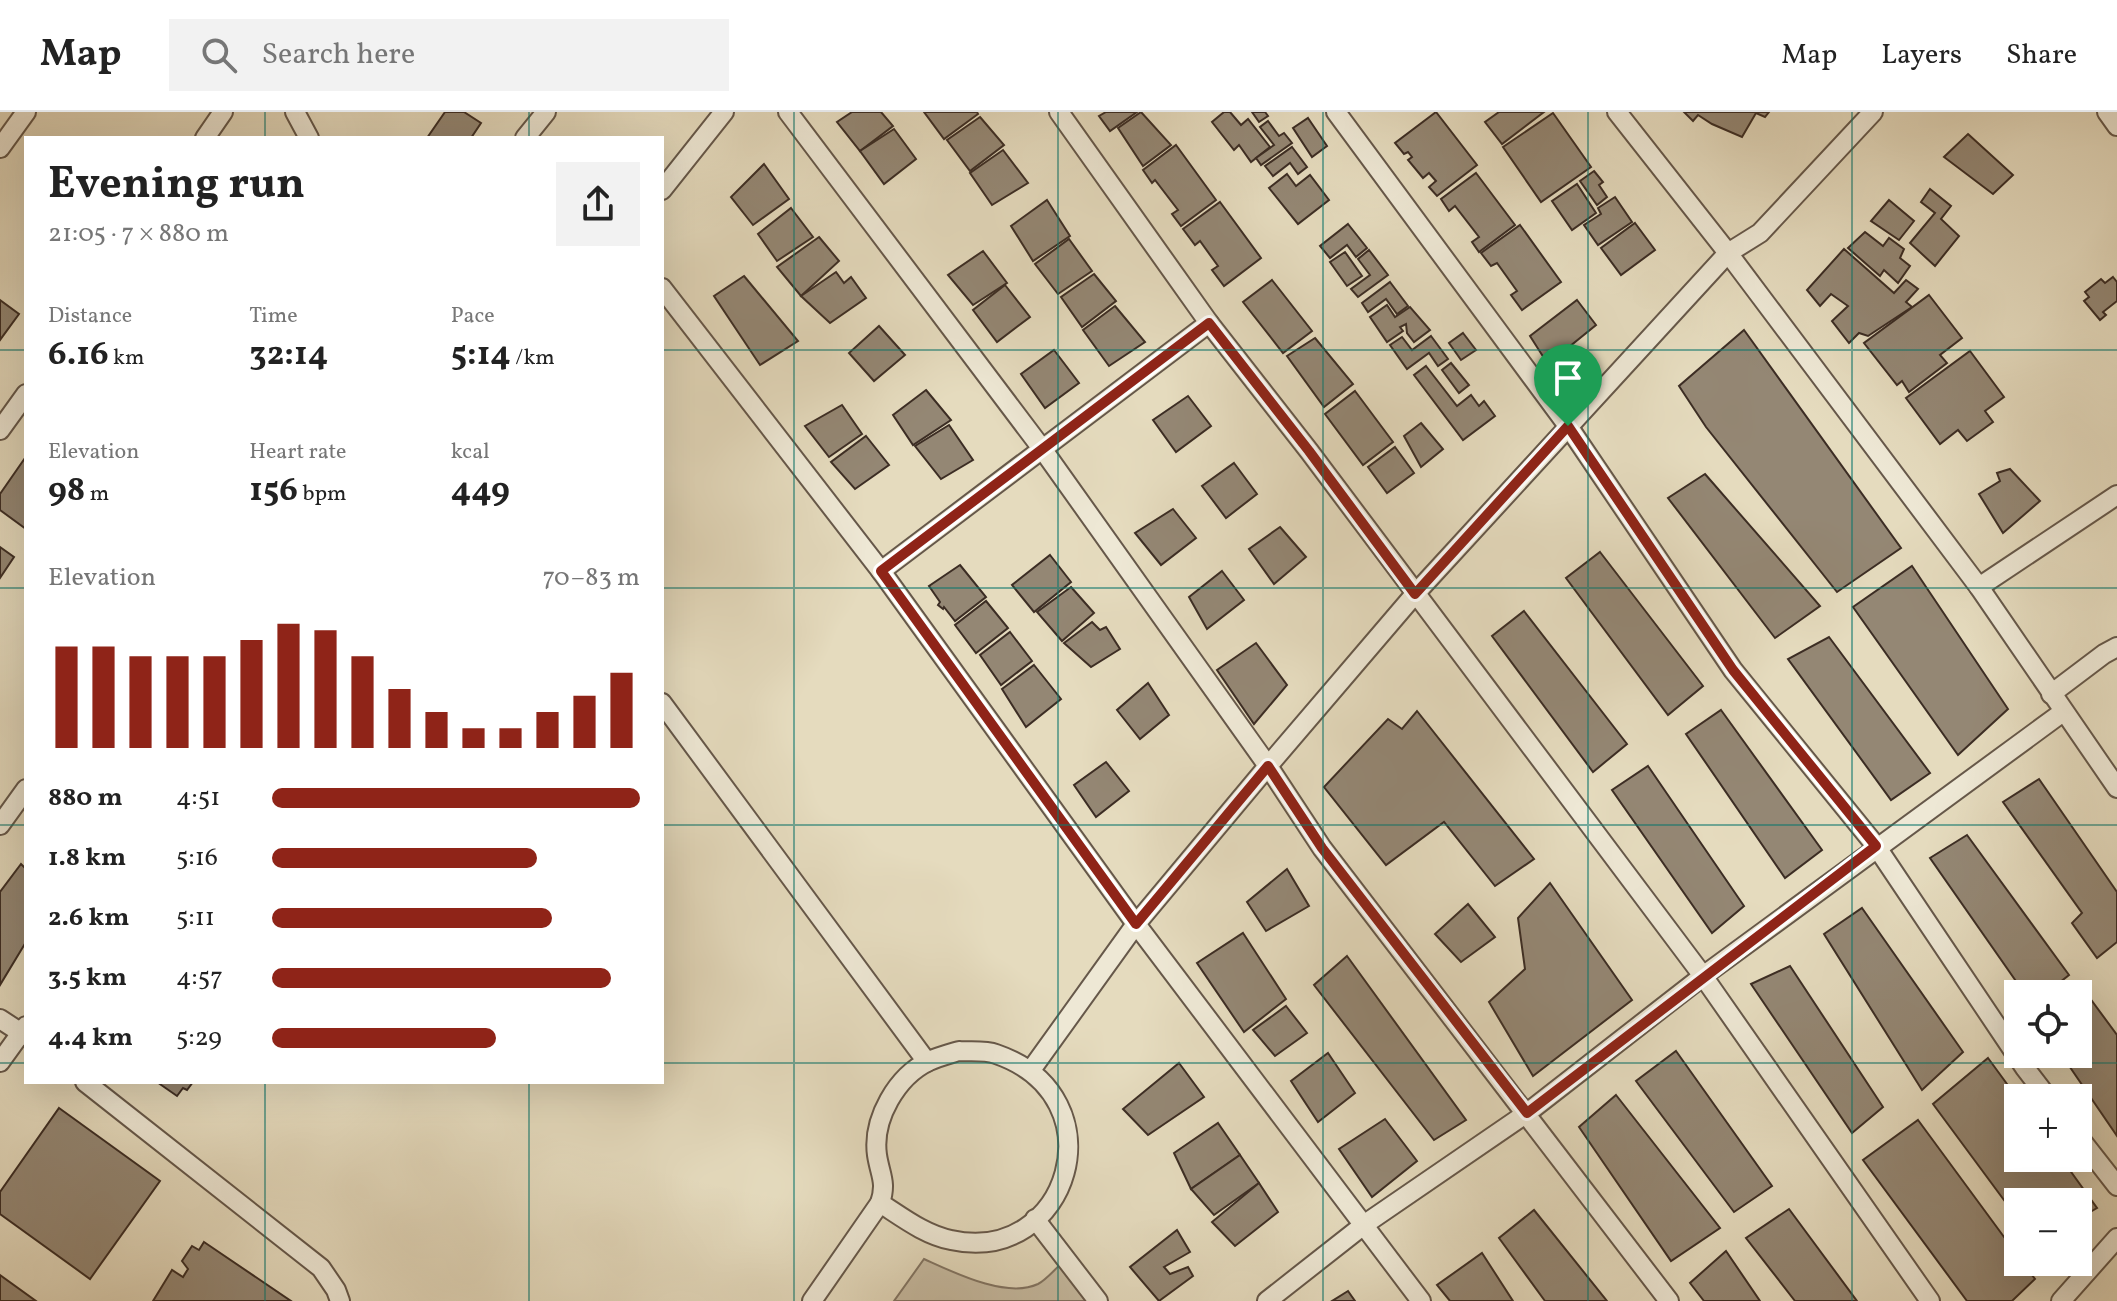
<!DOCTYPE html>
<meta charset="utf-8">
<style>
:root{--surface:#fff;--page:#f2f2f2;--text:#222;--muted:#767676;--line:#e0e0e0;--accent:#8f2418}
body{margin:0;font-family:Vollkorn,serif;background:var(--page);color:var(--text);height:100vh;display:flex;flex-direction:column;font-size:30px;white-space:nowrap}
*{box-sizing:border-box;margin:0}
p{font-size:26px;color:var(--muted)}
.icon{flex:none;width:44px;height:44px;fill:none;stroke:currentColor;stroke-width:2;stroke-linecap:round;stroke-linejoin:round}
.map{position:relative;flex:1;overflow:hidden}
.details{position:absolute;left:24px;top:24px;width:640px;height:948px;display:flex;flex-direction:column;background:var(--surface);border-radius:0px;box-shadow:0 8px 32px #0002}
.details>*{flex:none}
.buttons{position:absolute;left:2004px;top:868px;display:grid;gap:16px}
.buttons a{display:grid;place-items:center;width:88px;height:88px;border-radius:0px;background:var(--surface);box-shadow:0 8px 32px #0002;font-size:40px}
.pin{position:absolute;display:grid;place-items:center;width:68px;height:68px;color:#fff;margin:-82px -34px;border-radius:50% 50% 50% 0;rotate:-45deg;box-shadow:0 0 8px #0007}
.pin .icon{rotate:45deg}
.round{display:grid;place-items:center;flex:none;width:84px;height:84px;border-radius:0px;background:var(--page)}
.headline{display:flex;align-items:center;justify-content:space-between;height:136px;padding:0 24px}
h1{font-size:44px;font-weight:700;line-height:60px}
.figures{display:grid;grid-template-columns:repeat(3,1fr);gap:12px;height:136px;padding:8px 24px}
.figures div{display:grid;align-content:center}
.figures b{font-size:34px;font-weight:700}
.figures small{font-size:22px;font-weight:400}
.figures p{font-size:22px}
.chart{height:224px;padding:16px 24px}
.chart p{display:flex;justify-content:space-between}
.chart svg{width:100%;height:144px;margin-top:8px;stroke:var(--accent);stroke-width:6}
ul{padding:0 24px;list-style:none;font-size:26px}
li{display:grid;grid-template-columns:128px 96px 1fr;align-items:center;height:60px}
li i{height:20px;border-radius:10px;background:var(--accent)}
header{display:flex;align-items:center;gap:48px;box-sizing:border-box;height:112px;padding:0 40px;background:var(--surface);border-bottom:2px solid var(--line)}
header strong{font-size:38px}
nav{display:flex;gap:44px;margin-inline-start:auto;font-size:28px}
.search{width:560px;height:72px;background:var(--page);display:flex;align-items:center;gap:20px;box-sizing:border-box;padding:0 28px;border-radius:0px;color:var(--muted);font-size:30px}
.map>svg:first-child{display:block}
</style>
<header>
<strong>Map</strong>
<div class="search"><svg class="icon" aria-label="search" viewBox="0 0 24 24"><circle cx="10" cy="10" r="6"/><path d="M15 15l6 6"/></svg>Search here</div>
<nav><a>Map</a><a>Layers</a><a>Share</a></nav>
</header>
<div class="map">
<svg width="2117" height="1189" viewBox="0 0 2117 1189">
<rect width="100%" height="100%" fill="#e5dbbe"/>
<filter id="stains"><feTurbulence type="fractalNoise" baseFrequency=".0025" numOctaves="4"/><feColorMatrix values="0 0 0 0 .2 0 0 0 0 .09 0 0 0 0 .02 0 0 0 .5 -.17"/></filter>
<radialGradient id="worn" r=".72"><stop offset=".6" stop-color="#630" stop-opacity="0"/><stop offset="1" stop-color="#630" stop-opacity=".3"/></radialGradient>
<!-- green -->
<path fill="#c8bda4" stroke="#827564" stroke-width="2" d="M924 1147C953 1160 1006 1187 1038 1172 1046 1168 1055 1157 1062 1151L1089 1189H894Z"/>
<!-- building -->
<g fill="#948774" stroke="#3c2d24" stroke-width="2">
<polygon points="445,0 464,0 481,11 471,26 427,26"/>
<polygon points="852,0 881,0 893,14 860,39 837,10"/>
<polygon points="924,0 977,0 978,2 944,27"/>
<polygon points="1106,0 1137,0 1110,19 1099,4"/>
<polygon points="1141,0 1171,33 1143,54 1118,16"/>
<polygon points="1224,0 1230,0 1241,13 1248,7 1270,35 1251,50 1239,33 1234,38 1212,10"/>
<polygon points="1252,0 1265,0 1268,4 1259,10"/>
<polygon points="1436,0 1477,53 1437,84 1429,75 1436,69 1429,61 1423,66 1408,48 1412,45 1408,40 1404,42 1395,31"/>
<polygon points="1499,0 1544,0 1502,32 1485,10"/>
<polygon points="1684,0 1769,0 1765,5 1756,1 1742,25 1712,12 1698,3 1693,9"/>
<polygon points="1553,1 1591,55 1541,90 1503,35"/>
<polygon points="980,5 1004,33 970,59 947,28"/>
<polygon points="1308,6 1327,34 1312,45 1293,16"/>
<polygon points="1268,9 1279,24 1284,21 1292,31 1261,53 1256,46 1274,33 1260,15"/>
<polygon points="894,17 916,47 884,72 860,39"/>
<polygon points="1968,22 2013,63 1993,82 1944,45"/>
<polygon points="1176,33 1216,88 1181,114 1172,102 1178,98 1155,68 1152,71 1143,58"/>
<polygon points="1292,35 1307,55 1298,62 1290,51 1273,64 1265,54"/>
<polygon points="1003,38 1028,71 992,93 970,61"/>
<polygon points="764,52 789,87 753,113 731,85"/>
<polygon points="1594,59 1603,70 1599,73 1607,85 1597,93 1580,69"/>
<polygon points="1476,61 1515,113 1479,140 1472,130 1479,125 1455,94 1449,99 1441,87"/>
<polygon points="1287,62 1296,74 1310,63 1329,88 1298,112 1269,76"/>
<polygon points="1577,72 1596,101 1572,118 1552,89"/>
<polygon points="1930,77 1951,94 1941,107 1959,124 1935,154 1910,131 1935,101 1921,90"/>
<polygon points="1615,85 1632,110 1598,133 1584,113 1601,102 1598,96"/>
<polygon points="1047,88 1070,124 1033,149 1011,114"/>
<polygon points="1889,88 1914,109 1899,128 1871,109"/>
<polygon points="1220,90 1261,146 1224,174 1212,158 1218,154 1200,129 1195,133 1183,117"/>
<polygon points="791,96 813,125 777,149 758,122"/>
<polygon points="1635,111 1655,138 1621,163 1601,136"/>
<polygon points="1348,112 1367,136 1356,145 1347,133 1330,146 1320,134"/>
<polygon points="1520,113 1561,170 1522,198 1511,183 1517,179 1497,151 1491,154 1481,141"/>
<polygon points="1865,120 1883,134 1889,126 1904,137 1900,146 1910,154 1898,171 1884,158 1880,164 1848,136"/>
<polygon points="819,125 839,149 801,184 777,155"/>
<polygon points="1069,127 1092,159 1058,182 1035,152"/>
<polygon points="1844,137 1894,181 1906,168 1918,177 1906,190 1912,195 1868,224 1859,221 1849,231 1832,209 1848,194 1831,182 1820,194 1807,178"/>
<polygon points="1369,138 1388,163 1358,185 1351,177 1370,163 1358,147"/>
<polygon points="983,139 1007,171 973,193 948,163"/>
<polygon points="1345,140 1362,164 1347,174 1330,150"/>
<polygon points="836,160 844,171 851,165 866,186 830,211 801,184"/>
<polygon points="1094,162 1116,189 1082,215 1061,185"/>
<polygon points="744,164 798,229 760,253 714,184"/>
<polygon points="2113,165 2117,170 2117,189 2103,200 2106,203 2100,208 2084,189 2089,185 2085,180 2101,167 2105,171"/>
<polygon points="1272,168 1312,219 1283,241 1243,190"/>
<polygon points="1390,170 1408,194 1397,202 1386,187 1368,200 1362,191"/>
<polygon points="1005,173 1030,205 997,230 973,198"/>
<polygon points="1929,183 1962,226 1940,243 1947,251 1909,280 1902,269 1897,273 1864,231"/>
<polygon points="0,188 19,202 0,228"/>
<polygon points="1577,188 1596,213 1569,235 1572,239 1551,257 1530,224"/>
<polygon points="1387,193 1395,205 1410,195 1430,218 1414,230 1407,221 1406,212 1400,215 1403,219 1387,230 1370,205"/>
<polygon points="1115,194 1145,230 1109,254 1083,218"/>
<polygon points="879,214 905,243 874,269 849,241"/>
<polygon points="1744,218 1901,436 1837,480 1706,315 1679,274"/>
<polygon points="1463,221 1476,238 1461,248 1449,231"/>
<polygon points="1431,224 1448,247 1438,254 1429,241 1407,257 1390,233 1402,225 1412,238"/>
<polygon points="1315,226 1353,272 1324,295 1287,244"/>
<polygon points="1054,238 1079,271 1045,296 1021,262"/>
<polygon points="1970,239 2004,285 1985,299 1993,310 1967,329 1958,318 1940,332 1906,286"/>
<polygon points="1451,251 1469,273 1459,281 1442,258"/>
<polygon points="1426,254 1457,294 1471,283 1479,294 1484,289 1495,304 1463,328 1414,263"/>
<polygon points="926,278 951,308 913,333 893,303"/>
<polygon points="1355,279 1393,330 1363,353 1325,302"/>
<polygon points="1188,284 1211,314 1176,340 1153,308"/>
<polygon points="842,293 862,322 829,345 805,314"/>
<polygon points="1421,311 1443,337 1421,355 1404,324"/>
<polygon points="949,313 973,348 941,367 915,334"/>
<polygon points="866,324 889,353 855,377 831,350"/>
<polygon points="1395,335 1414,361 1387,381 1368,355"/>
<polygon points="25,346 26,347 26,417 0,398 0,382"/>
<polygon points="1234,351 1257,382 1226,406 1202,374"/>
<polygon points="2010,357 2040,389 2003,421 1979,382 2000,369 1997,361"/>
<polygon points="1705,362 1820,494 1775,526 1668,386"/>
<polygon points="1173,397 1196,426 1161,453 1135,421"/>
<polygon points="1280,415 1306,445 1274,472 1249,437"/>
<polygon points="0,435 14,445 0,466"/>
<polygon points="1600,440 1703,574 1668,603 1566,466"/>
<polygon points="1050,443 1071,470 1034,500 1012,473"/>
<polygon points="960,453 986,485 955,509 944,495 943,497 938,493 940,490 929,474"/>
<polygon points="1912,454 2008,597 1958,643 1853,495"/>
<polygon points="1222,459 1244,488 1207,517 1189,485"/>
<polygon points="1071,475 1094,501 1062,529 1037,500"/>
<polygon points="986,489 1008,516 976,541 955,513"/>
<polygon points="1524,499 1627,632 1593,660 1492,524"/>
<polygon points="1092,510 1100,518 1106,515 1120,537 1091,555 1064,531"/>
<polygon points="1010,520 1032,549 1001,573 980,543"/>
<polygon points="1829,525 1930,661 1891,688 1788,547"/>
<polygon points="1256,531 1287,573 1254,612 1217,558"/>
<polygon points="1034,553 1061,587 1026,615 1002,577"/>
<polygon points="1148,571 1169,603 1140,627 1117,598"/>
<polygon points="1721,598 1822,738 1785,766 1686,622"/>
<polygon points="1417,599 1534,747 1495,774 1444,710 1386,753 1324,675 1388,607 1402,617"/>
<polygon points="1106,650 1129,679 1096,705 1074,673"/>
<polygon points="1648,654 1744,794 1712,821 1612,678"/>
<polygon points="2039,667 2117,780 2117,830 2097,846 2072,811 2082,801 2003,690"/>
<polygon points="1967,723 2069,863 2045,882 2025,882 1930,746"/>
<polygon points="21,752 26,757 26,830 0,873 0,780"/>
<polygon points="1287,757 1309,794 1266,819 1247,790"/>
<polygon points="1550,771 1632,888 1533,964 1489,890 1525,857 1518,806"/>
<polygon points="1468,792 1495,825 1461,850 1435,822"/>
<polygon points="1862,796 1963,940 1922,978 1824,822"/>
<polygon points="1243,821 1286,887 1244,920 1197,851"/>
<polygon points="1347,844 1466,1008 1434,1028 1314,873"/>
<polygon points="1790,854 1883,995 1852,1021 1751,872"/>
<polygon points="2081,874 2117,923 2117,1024 2061,942 2078,942 2078,882 2071,882"/>
<polygon points="1286,894 1307,921 1275,944 1253,918"/>
<polygon points="1676,939 1772,1074 1734,1100 1636,969"/>
<polygon points="1328,941 1355,981 1318,1010 1291,969"/>
<polygon points="1988,946 2018,987 2018,1046 2061,1046 2097,1096 2078,1107 2078,1090 2018,1090 2018,1107 1933,992"/>
<polygon points="1179,951 1204,985 1148,1023 1123,997"/>
<polygon points="157,970 193,970 187,978 183,976 177,984"/>
<polygon points="1616,983 1720,1116 1671,1149 1579,1015"/>
<polygon points="59,996 160,1069 90,1167 0,1102 0,1080"/>
<polygon points="1385,1007 1417,1049 1372,1085 1339,1037"/>
<polygon points="1918,1008 2018,1144 2018,1150 2022,1150 2035,1167 2012,1189 1967,1189 1863,1048"/>
<polygon points="1218,1011 1240,1043 1191,1077 1174,1041"/>
<polygon points="1240,1043 1259,1071 1214,1103 1191,1077"/>
<polygon points="1259,1071 1278,1100 1235,1134 1212,1110"/>
<polygon points="1789,1097 1857,1189 1795,1189 1746,1126"/>
<polygon points="1534,1098 1607,1189 1545,1189 1499,1126"/>
<polygon points="1177,1118 1190,1140 1164,1155 1170,1162 1188,1155 1193,1164 1159,1189 1130,1155"/>
<polygon points="204,1130 291,1189 153,1189 172,1158 183,1165 188,1157 182,1149 192,1134 199,1138"/>
<polygon points="1726,1139 1760,1189 1704,1189 1690,1171"/>
<polygon points="1482,1141 1513,1189 1450,1189 1437,1173"/>
<polygon points="0,1163 36,1189 0,1189"/>
<polygon points="1348,1179 1355,1189 1332,1189"/>
</g>
<g fill="none" stroke-linecap="round" stroke-linejoin="round">
<!-- street casing -->
<g stroke="#66584a" stroke-width="22">
<g id="street">
<polyline points="295,0 309,26"/>
<polyline points="788,0 1043,338 1268,654 1322,736 1669,1189"/>
<polyline points="1059,0 1209,211 1309,339 1703,864 1930,1189"/>
<polyline points="1336,0 1568,314 1733,558 1876,734 2025,956 2048,986"/>
<polyline points="1617,0 1728,141 1979,475 2117,676"/>
<polyline points="2107,0 2117,14"/>
<polyline points="205,26 223,0"/>
<polyline points="525,26 546,0"/>
<polyline points="0,36 26,0"/>
<polyline points="662,78 724,0"/>
<polyline points="662,176 881,459 1136,812 1421,1189"/>
<polyline points="0,318 26,282"/>
<polyline points="881,459 1209,211"/>
<polyline points="1979,475 2117,383"/>
<polyline points="2051,582 2104,542 2117,535"/>
<polyline points="662,591 927,950"/>
<polyline points="0,713 26,677"/>
<polyline points="0,907 26,924"/>
<path d="M959 939C971 940 985 938 996 942 1121 985 1069 1154 951 1128 925 1123 902 1105 880 1091 887 1070 880 1063 877 1043 872 1007 897 964 929 949 938 945 949 942 959 939Z"/>
<polyline points="0,950 26,914"/>
<polyline points="1031,958 1136,812 1268,654 1415,482 1728,141 1760,121 1873,0"/>
<polyline points="85,970 321,1156 336,1178 340,1189"/>
<polyline points="2078,1024 2117,1074"/>
<polyline points="1035,1107 1098,1189"/>
<polyline points="812,1189 880,1091"/>
<polyline points="1267,1189 1365,1112 1527,1001 1703,864 2063,600"/>
<polyline points="2061,1189 2117,1126"/>
</g>
</g>
<!-- street -->
<use href="#street" stroke="#eee8d5" stroke-width="18"/>
</g>
<g fill="none" stroke-linecap="round" stroke-linejoin="round">
<!-- route casing -->
<g stroke="#fff" stroke-width="16">
<polygon id="route" points="1209,211 1309,339 1415,482 1568,314 1733,558 1876,734 1527,1001 1322,736 1268,654 1136,812 881,459"/>
</g>
<!-- route -->
<use href="#route" stroke="#8f2418" stroke-width="10"/>
</g>
<!-- grid -->
<path fill="none" stroke="#0f766e" stroke-width="2" stroke-opacity="0.55" d="M265 0V26M529 0V26M794 0V1189M1058 0V1189M1323 0V1189M1588 0V1189M1852 0V1189M0 238H26M662 238H2117M0 476H26M662 476H2117M0 713H26M662 713H2117M0 951H26M662 951H2117M265 970V1189M529 970V1189"/>
<rect width="100%" height="100%" filter="url(#stains)"/>
<rect width="100%" height="100%" fill="url(#worn)"/>
</svg>
<div class="buttons">
<a><svg class="icon" aria-label="locate" viewBox="0 0 24 24"><circle cx="12" cy="12" r="6"/><path d="M12 2v4M12 18v4M2 12h4M18 12h4"/></svg></a>
<a>+</a>
<a>−</a>
</div>
<div class="pin" style="left:1568px;top:314px;background:#1e9e55"><svg class="icon" aria-label="arrive" viewBox="0 0 24 24"><path d="M6 21V4h12l-3 4 3 4H6"/></svg></div>
<section class="details">
<div class="headline"><div><h1>Evening run</h1><p>21:05 · 7 × 880 m</p></div><a class="round"><svg class="icon" aria-label="share" viewBox="0 0 24 24"><path d="M12 15V3M7 8l5-5 5 5M5 13v7h14v-7"/></svg></a></div>
<div class="figures">
<div><p>Distance</p><b>6.16<small> km</small></b></div>
<div><p>Time</p><b>32:14</b></div>
<div><p>Pace</p><b>5:14<small> /km</small></b></div>
</div>
<div class="figures">
<div><p>Elevation</p><b>98<small> m</small></b></div>
<div><p>Heart rate</p><b>156<small> bpm</small></b></div>
<div><p>kcal</p><b>449</b></div>
</div>
<div class="chart"><p><span>Elevation</span>70–83 m</p>
<svg viewBox="0 0 160 44" preserveAspectRatio="none"><path d="M5 44V13M15 44V13M25 44V16M35 44V16M45 44V16M55 44V11M65 44V6M75 44V8M85 44V16M95 44V26M105 44V33M115 44V38M125 44V38M135 44V33M145 44V28M155 44V21"/></svg>
</div>
<ul>
<li><b>880 m</b>4:51<i style="width:100%"></i></li>
<li><b>1.8 km</b>5:16<i style="width:72%"></i></li>
<li><b>2.6 km</b>5:11<i style="width:76%"></i></li>
<li><b>3.5 km</b>4:57<i style="width:92%"></i></li>
<li><b>4.4 km</b>5:29<i style="width:61%"></i></li>
</ul>
</section>
</div>
